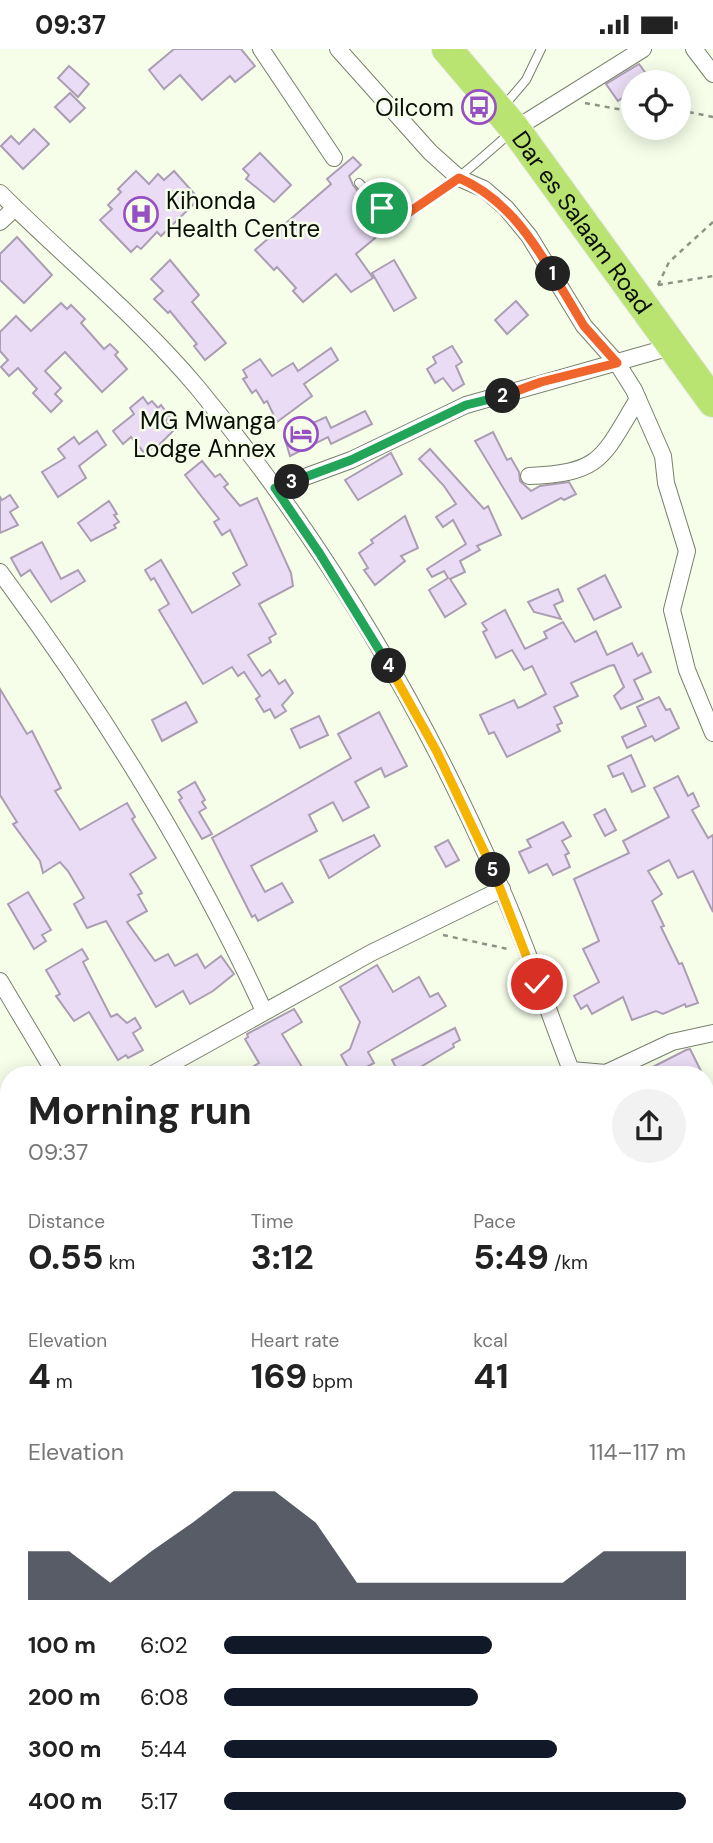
<!DOCTYPE html>
<meta charset="utf-8">
<style>
:root{--surface:#fff;--page:#f2f2f2;--text:#222;--muted:#767676;--accent:#111827}
body{margin:0;font-family:"DM Sans",sans-serif;background:var(--page);color:var(--text);height:100vh;display:flex;flex-direction:column;font-size:26px;white-space:nowrap}
*{box-sizing:border-box;margin:0}
p{font-size:23px;color:var(--muted)}
.icon{flex:none;width:38px;height:38px;fill:none;stroke:currentColor;stroke-width:2;stroke-linecap:round;stroke-linejoin:round}
.map{position:relative;flex:1;overflow:hidden}
.side{position:absolute;left:0px;top:1017px;width:714px;height:779px;display:flex;flex-direction:column;background:var(--surface);border-radius:28px 28px 0 0;box-shadow:0 4px 18px #0003}
.side>*{flex:none}
.tools{position:absolute;left:621px;top:21px;display:grid;gap:14px}
.tools a{display:grid;place-items:center;width:70px;height:70px;border-radius:50%;background:var(--surface);box-shadow:0 4px 18px #0003;font-size:35px}
.pin{position:absolute;display:grid;place-items:center;width:60px;height:60px;color:#fff;margin:-30px;border:4px solid #fff;border-radius:50%;box-shadow:0 2px 7px #0007}
.km{position:absolute;width:35px;height:35px;margin:-18px;border-radius:50%;background:#222;color:#fff;font-size:19px;line-height:35px;text-align:center}
.round{display:grid;place-items:center;flex:none;width:74px;height:74px;border-radius:37px;background:var(--page)}
.headline{display:flex;align-items:center;justify-content:space-between;height:119px;padding:0 28px}
h1{font-size:38px;font-weight:700;line-height:52px}
.stats{display:grid;grid-template-columns:repeat(3,1fr);gap:10px;height:119px;padding:7px 28px}
.stats div{display:grid;align-content:center}
.stats b{font-size:35px;font-weight:700}
.stats small{font-size:19px;font-weight:400}
.stats p{font-size:19px}
.chart{height:196px;padding:14px 28px}
.chart p{display:flex;justify-content:space-between}
.chart svg{width:100%;height:126px;margin-top:7px;fill:var(--accent);opacity:.7}
ul{padding:0 28px;list-style:none;font-size:23px}
li{display:grid;grid-template-columns:112px 84px 1fr;align-items:center;height:52px}
li i{height:18px;border-radius:9px;background:var(--accent)}
.status{display:flex;justify-content:space-between;align-items:center;height:49px;padding:0 35px;background:var(--surface);direction:ltr}
.status svg{height:19px;fill:currentColor}
.map>svg:first-child{display:block}
</style>
<div class="status"><b>09:37</b><svg viewBox="0 0 49 12"><path d="M0 12V9h3v3zM5 12V6h3v6zM10 12V3h3v9zM15 12V0h3v12zM26 1h20v11H26zM47 4h2v5h-2z"/></svg></div>
<div class="map">
<svg width="713" height="1794" viewBox="0 0 713 1794">
<rect width="100%" height="100%" fill="#f6feea"/>
<!-- building -->
<g fill="#e9dcf4" stroke="#ab9eb4" stroke-width="2">
<polygon points="174,0 241,0 255,17 235,33 230,27 202,51 180,26 164,40 149,21"/>
<polygon points="639,15 652,33 634,33 634,40 618,52 606,35"/>
<polygon points="69,17 89,35 78,48 58,29"/>
<polygon points="70,44 85,59 70,73 55,58"/>
<polygon points="34,80 49,95 23,120 1,97 11,87 19,95"/>
<polygon points="260,104 291,136 274,153 246,130 249,126 243,120"/>
<polygon points="353,108 361,116 349,127 353,136 387,179 356,205 373,229 351,243 336,225 303,253 293,242 296,239 277,218 274,221 255,201 331,135 327,130"/>
<polygon points="136,122 149,135 158,125 164,131 174,122 199,150 161,187 157,183 141,200 137,197 131,203 100,171 112,160 108,156 121,143 118,140"/>
<polygon points="17,188 52,226 24,254 0,231 0,205"/>
<polygon points="170,211 199,246 192,253 226,294 205,311 194,297 197,295 170,262 168,264 154,250 163,242 151,230"/>
<polygon points="394,211 416,249 394,262 372,224"/>
<polygon points="516,252 528,266 507,285 495,271"/>
<polygon points="61,254 67,260 71,256 85,270 81,274 104,300 110,295 118,303 115,306 127,320 102,343 65,303 45,322 61,339 55,345 62,352 51,363 33,344 37,340 18,319 9,327 1,318 8,311 0,302 0,283 16,267 31,282"/>
<polygon points="452,297 462,313 456,317 464,335 453,342 443,329 435,334 427,320 436,314 433,308"/>
<polygon points="331,299 338,311 304,335 312,347 277,373 267,352 264,354 256,341 252,344 243,330 247,328 243,321 260,310 272,327 293,314 298,322"/>
<polygon points="143,348 148,355 152,352 158,359 161,356 170,368 165,372 173,382 155,400 153,398 145,405 131,388 123,395 113,382 134,365 130,359"/>
<polygon points="365,362 372,375 331,395 328,388 290,407 284,387 326,368 331,379"/>
<polygon points="97,382 106,396 79,417 86,429 58,448 42,423 65,409 58,400 74,388 79,395"/>
<polygon points="493,383 507,411 511,409 519,423 520,432 531,442 540,437 569,433 576,445 564,451 561,449 522,470 475,392"/>
<polygon points="430,400 484,460 488,457 501,486 477,497 480,501 460,512 465,523 450,530 466,555 445,568 429,541 448,529 444,522 432,528 427,520 466,495 453,471 443,478 436,468 456,455 444,437 419,410"/>
<polygon points="391,404 402,425 358,451 345,431"/>
<polygon points="202,412 215,428 220,425 228,435 224,438 240,457 257,449 291,524 293,537 259,555 276,585 269,589 271,593 248,606 262,627 270,621 279,635 285,631 293,644 282,656 286,662 275,669 270,660 264,663 256,650 260,647 244,623 238,627 232,618 203,635 159,561 169,555 154,529 151,531 145,521 161,511 192,564 240,536 233,524 247,516 230,481 222,486 214,473 219,470 185,426"/>
<polygon points="10,446 18,458 10,463 18,476 0,484 0,448 2,451"/>
<polygon points="109,452 117,465 114,466 119,473 114,476 116,479 91,492 78,474"/>
<polygon points="405,467 418,499 401,507 405,512 375,536 364,521 368,519 359,504 373,494 371,491"/>
<polygon points="42,493 61,530 78,521 85,532 51,553 30,521 21,527 11,509"/>
<polygon points="605,526 621,558 594,571 578,540"/>
<polygon points="558,540 563,552 554,556 561,570 534,563 528,553"/>
<polygon points="505,561 525,600 547,589 544,583 563,573 575,593 596,582 607,606 632,594 638,607 642,604 651,623 634,631 643,650 621,660 614,647 624,638 614,616 609,617 571,634 578,647 554,658 562,674 557,676 560,682 507,708 494,683 489,685 480,666 514,651 518,659 523,657 546,645 532,617 524,621 512,601 496,609 483,583 487,581 482,574"/>
<polygon points="0,640 27,685 32,682 61,739 55,742 80,781 127,754 135,768 132,770 156,809 130,825 142,844 138,846 147,862 127,873 155,912 168,905 175,917 197,905 205,919 221,907 234,925 213,942 190,955 183,942 156,958 106,872 87,879 74,855 84,849 68,822 60,813 43,824 40,812 13,775 17,773 0,746"/>
<polygon points="659,648 666,661 670,660 679,679 655,692 652,687 627,699 622,688 646,677 637,658"/>
<polygon points="186,653 197,673 162,692 152,671"/>
<polygon points="379,663 407,717 385,728 381,719 355,733 369,758 343,772 333,753 309,766 317,782 251,817 265,843 282,834 293,853 258,872 255,866 252,868 212,789 351,709 338,685"/>
<polygon points="319,667 328,686 300,699 291,680"/>
<polygon points="631,706 645,737 632,743 623,724 613,728 608,717"/>
<polygon points="678,727 688,747 693,744 699,757 692,761 708,789 713,786 713,863 693,822 678,829 669,811 648,822 662,845 652,852 664,877 661,878 679,915 682,914 698,954 686,958 685,955 663,965 656,962 632,971 623,948 592,965 587,956 581,960 574,947 599,933 583,900 599,892 574,830 629,804 623,792 669,768 654,739"/>
<polygon points="195,733 205,751 202,753 206,759 199,763 212,785 202,790 179,751 182,749 178,743"/>
<polygon points="605,760 616,781 605,787 594,766"/>
<polygon points="563,773 571,787 562,792 569,804 565,806 570,818 553,826 547,815 529,824 519,803 531,798 527,791"/>
<polygon points="374,786 380,797 329,829 320,811"/>
<polygon points="448,791 459,811 446,818 435,798"/>
<polygon points="28,843 51,881 42,886 46,892 34,900 8,855"/>
<polygon points="82,900 88,910 83,913 111,968 117,965 127,974 135,969 141,979 133,984 143,1001 128,1009 126,1006 118,1011 89,963 74,972 56,947 60,945 46,921"/>
<polygon points="377,916 393,943 419,928 430,948 438,944 446,957 368,1003 374,1014 352,1026 341,1006 350,1000 360,973 340,938"/>
<polygon points="294,960 302,973 282,985 302,1018 290,1026 239,1026 259,1014 245,990 248,988 247,985"/>
<polygon points="455,979 460,991 453,995 454,998 407,1026 400,1026 392,1011"/>
<polygon points="690,1000 703,1026 637,1026 686,1001"/>
</g>
<g fill="none" stroke-linecap="round" stroke-linejoin="round">
<!-- lane casing -->
<g stroke="#77806a" stroke-width="10">
<g id="lane">
<polyline points="503,58 526,31 541,0"/>
<path d="M359 134 382 159 396 167C426 160 485 106 510 84"/>
</g>
</g>
<!-- street casing -->
<g stroke="#77806a" stroke-width="18">
<g id="street">
<polyline points="261,0 334,109"/>
<polyline points="338,0 430,103 459,129 484,140 506,159 529,187 584,277 617,314 634,341 663,407 666,434 687,502 672,561 687,621 713,684"/>
<polyline points="694,0 713,25"/>
<polyline points="515,80 643,0"/>
<path d="M0 144C65 209 138 268 197 338 321 488 423 659 500 837 527 897 547 960 571 1021L606 1024 672 993 713 984"/>
<polyline points="0,173 15,159"/>
<path d="M529 427C602 424 602 409 638 350"/>
<polyline points="275,439 351,411 466,356 674,297"/>
<path d="M0 523C102 661 193 807 264 962"/>
<polyline points="0,932 56,1026"/>
<polyline points="151,1026 371,904 502,840"/>
<polyline points="705,1082 713,1079"/>
<polyline points="0,1117 9,1112"/>
<polyline points="705,1282 711,1305"/>
<polyline points="0,1425 9,1419"/>
<polyline points="705,1728 713,1744"/>
<polyline points="0,1729 9,1725"/>
<polyline points="181,1787 184,1794"/>
<polyline points="506,1787 510,1794"/>
<polyline points="326,1794 338,1787"/>
</g>
</g>
<!-- highway casing -->
<g stroke="#e7e7e6" stroke-width="32">
<g id="highway">
<path id="s1" d="M447 0 515 80 713 353"/>
</g>
</g>
<!-- path -->
<g stroke="#8d9385" stroke-width="2.5" stroke-dasharray="5 5" stroke-linecap="butt">
<polyline points="585,54 634,63"/>
<polyline points="679,61 713,68"/>
<polyline points="658,236 669,213 713,173"/>
<polyline points="658,236 713,227"/>
<polyline points="443,886 508,900"/>
<polyline points="705,1461 713,1474"/>
<polyline points="705,1485 713,1486"/>
<polyline points="705,1590 713,1587"/>
</g>
<!-- lane -->
<use href="#lane" stroke="#fff" stroke-width="8"/>
<!-- street -->
<use href="#street" stroke="#fff" stroke-width="16"/>
<!-- highway -->
<use href="#highway" stroke="#bae472" stroke-width="30"/>
</g>
<g fill="none" stroke-linecap="round" stroke-linejoin="round">
<!-- split-1 casing -->
<g stroke="#fff" stroke-width="14">
<path id="split-1" d="M382 159 396 167 408 164 459 129C503 148 529 185 553 225"/>
</g>
<!-- split-2 casing -->
<g stroke="#fff" stroke-width="14">
<polyline id="split-2" points="503,347 541,333 617,314 584,277 553,225"/>
</g>
<!-- split-3 casing -->
<g stroke="#fff" stroke-width="14">
<polyline id="split-3" points="292,433 351,411 466,356 503,347"/>
</g>
<!-- split-4 casing -->
<g stroke="#fff" stroke-width="14">
<polyline id="split-4" points="292,433 275,439 320,505 389,617"/>
</g>
<!-- split-5 casing -->
<g stroke="#fff" stroke-width="14">
<polyline id="split-5" points="389,617 437,703 493,821"/>
</g>
<!-- split-6 casing -->
<g stroke="#fff" stroke-width="14">
<polyline id="split-6" points="493,821 537,935"/>
</g>
<!-- split-1 -->
<use href="#split-1" stroke="#f0652b" stroke-width="9"/>
<!-- split-2 -->
<use href="#split-2" stroke="#f0652b" stroke-width="9"/>
<!-- split-3 -->
<use href="#split-3" stroke="#22a559" stroke-width="9"/>
<!-- split-4 -->
<use href="#split-4" stroke="#22a559" stroke-width="9"/>
<!-- split-5 -->
<use href="#split-5" stroke="#f5b400" stroke-width="9"/>
<!-- split-6 -->
<use href="#split-6" stroke="#f5b400" stroke-width="9"/>
</g>
<!-- icons -->
<defs>
<g id="bus-ring" transform="scale(1.75)"><circle r="9.5" fill="#f6feea" stroke="#9750c4" stroke-width="1.5"/><path d="M-5-6H5V4H4V6H2V4H-2V6H-4V4H-5ZM-3.5-4V0h7V-4ZM-3.5 1.2v1.5H-2V1.2ZM2 1.2v1.5H3.5V1.2Z" fill="#9750c4"/></g>
<g id="hospital-ring" transform="scale(1.75)"><circle r="9.5" fill="#f6feea" stroke="#9750c4" stroke-width="1.5"/><path d="M-5-5h3v3.5h4V-5h3V5h-3V1.5h-4V5h-3Z" fill="#9750c4"/></g>
<g id="hotel-ring" transform="scale(1.75)"><circle r="9.5" fill="#f6feea" stroke="#9750c4" stroke-width="1.5"/><path d="M-6-4.5h1.5V1H6V5H4.5V3h-9V5H-6ZM-4 0a1.8 1.8 0 1 1 3.6 0ZM.5 0V-2.5h3Q6-2.5 6 0Z" fill="#9750c4"/></g>
</defs>
<g fill-rule="evenodd">
<use href="#bus-ring" x="479" y="58"/>
<use href="#hospital-ring" x="141" y="165"/>
<use href="#hotel-ring" x="301" y="385"/>
</g>
<g text-anchor="middle" dominant-baseline="central" stroke-width="5" stroke-linejoin="round" paint-order="stroke">
<!-- poi labels -->
<g font-size="24" fill="#0b0e07" stroke="#f6feea" text-anchor="end">
<text x="454" y="58">Oilcom</text>
<text x="166" y="151" text-anchor="start">Kihonda<tspan x="166" dy="28">Health Centre</tspan></text>
<text x="276" y="371">MG Mwanga<tspan x="276" dy="28">Lodge Annex</tspan></text>
</g>
<!-- street labels -->
<g font-size="24" fill="#0b0e07" stroke="#f6feea">
<text stroke="none"><textPath href="#s1" startOffset="220">Dar es Salaam Road</textPath></text>
</g>
</g>
</svg>
<div class="tools">
<a><svg class="icon" aria-label="locate" viewBox="0 0 24 24"><circle cx="12" cy="12" r="6"/><path d="M12 2v4M12 18v4M2 12h4M18 12h4"/></svg></a>
</div>
<div class="pin" style="left:382px;top:159px;background:#1e9e55"><svg class="icon" aria-label="arrive" viewBox="0 0 24 24"><path d="M6 21V4h12l-3 4 3 4H6"/></svg></div>
<div class="pin" style="left:537px;top:935px;background:#d93025"><svg class="icon" aria-label="check" viewBox="0 0 24 24"><path d="M5 12l5 5 9-10"/></svg></div>
<b class="km" style="left:553px;top:225px">1</b>
<b class="km" style="left:503px;top:347px">2</b>
<b class="km" style="left:292px;top:433px">3</b>
<b class="km" style="left:389px;top:617px">4</b>
<b class="km" style="left:493px;top:821px">5</b>
<section class="side">
<div class="headline"><div><h1>Morning run</h1><p>09:37</p></div><a class="round"><svg class="icon" aria-label="share" viewBox="0 0 24 24"><path d="M12 15V3M7 8l5-5 5 5M5 13v7h14v-7"/></svg></a></div>
<div class="stats">
<div><p>Distance</p><b>0.55<small> km</small></b></div>
<div><p>Time</p><b>3:12</b></div>
<div><p>Pace</p><b>5:49<small> /km</small></b></div>
</div>
<div class="stats">
<div><p>Elevation</p><b>4<small> m</small></b></div>
<div><p>Heart rate</p><b>169<small> bpm</small></b></div>
<div><p>kcal</p><b>41</b></div>
</div>
<div class="chart"><p><span>Elevation</span>114–117 m</p>
<svg viewBox="0 0 160 44" preserveAspectRatio="none"><path d="M0 44V27L10 27L20 38L30 27L40 17L50 6L60 6L70 17L80 38L90 38L100 38L110 38L120 38L130 38L140 27L150 27L160 27V44z"/></svg>
</div>
<ul>
<li><b>100 m</b>6:02<i style="width:58%"></i></li>
<li><b>200 m</b>6:08<i style="width:55%"></i></li>
<li><b>300 m</b>5:44<i style="width:72%"></i></li>
<li><b>400 m</b>5:17<i style="width:100%"></i></li>
</ul>
</section>
</div>
